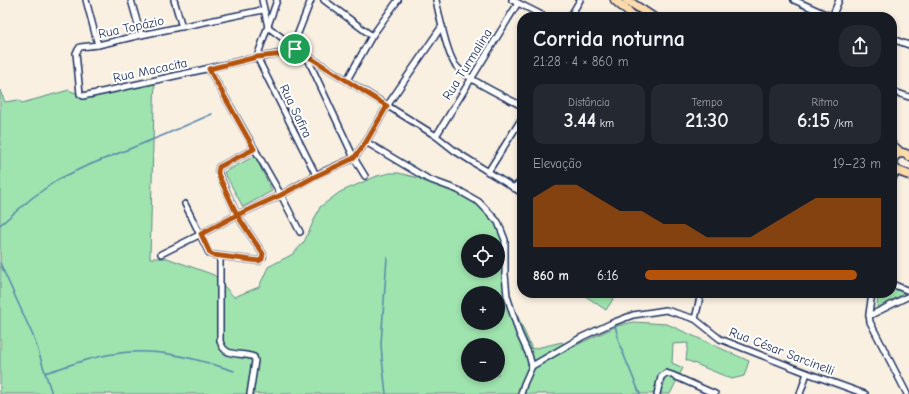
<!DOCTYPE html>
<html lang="pt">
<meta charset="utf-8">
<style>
:root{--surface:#171b24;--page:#242831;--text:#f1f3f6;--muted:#9ea1a6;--accent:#b45309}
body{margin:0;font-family:"Comic Neue",sans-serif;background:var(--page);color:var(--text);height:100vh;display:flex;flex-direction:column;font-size:15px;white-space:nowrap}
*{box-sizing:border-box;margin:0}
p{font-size:13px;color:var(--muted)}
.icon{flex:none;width:22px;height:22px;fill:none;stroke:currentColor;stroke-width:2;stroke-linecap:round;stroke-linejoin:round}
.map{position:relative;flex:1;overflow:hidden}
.side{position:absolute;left:517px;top:12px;width:380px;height:286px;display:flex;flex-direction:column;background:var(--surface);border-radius:16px;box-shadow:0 2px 6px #0003}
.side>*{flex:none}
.tools{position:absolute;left:461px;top:234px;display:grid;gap:8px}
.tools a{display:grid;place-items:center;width:44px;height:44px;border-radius:50%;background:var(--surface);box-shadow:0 2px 6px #0003;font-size:20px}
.pin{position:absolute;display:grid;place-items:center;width:34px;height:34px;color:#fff;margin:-17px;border:2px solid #fff;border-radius:50%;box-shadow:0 1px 4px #0007}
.round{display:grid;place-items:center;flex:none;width:42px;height:42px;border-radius:16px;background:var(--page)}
.headline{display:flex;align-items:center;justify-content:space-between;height:68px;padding:0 16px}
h1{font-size:22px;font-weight:700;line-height:30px}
.metrics{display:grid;grid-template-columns:repeat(3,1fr);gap:6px;height:68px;padding:4px 16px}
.metrics div{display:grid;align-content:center;border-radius:10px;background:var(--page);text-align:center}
.metrics b{font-size:20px;font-weight:700}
.metrics small{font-size:11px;font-weight:400}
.metrics p{font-size:11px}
.chart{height:112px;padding:8px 16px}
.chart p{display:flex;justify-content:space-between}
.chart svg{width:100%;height:72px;margin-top:4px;fill:var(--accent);opacity:.7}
ul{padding:0 16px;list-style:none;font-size:13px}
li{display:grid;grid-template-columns:64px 48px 1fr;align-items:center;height:30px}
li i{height:10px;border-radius:5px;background:var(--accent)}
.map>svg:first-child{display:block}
</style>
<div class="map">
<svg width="909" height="394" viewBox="0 0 909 394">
<rect width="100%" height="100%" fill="#f9f0e2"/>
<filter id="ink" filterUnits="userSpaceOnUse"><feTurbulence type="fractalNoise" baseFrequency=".025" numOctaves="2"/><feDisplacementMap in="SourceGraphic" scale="8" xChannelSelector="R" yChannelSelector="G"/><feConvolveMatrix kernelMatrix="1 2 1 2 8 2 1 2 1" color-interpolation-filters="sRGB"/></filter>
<g filter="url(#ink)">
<!-- green -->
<g fill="#9fe3ae" stroke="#5d8986" fill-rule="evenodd">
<path d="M155 78 154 106 150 258H167L214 275 234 297 259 287 268 267 293 254 304 242 320 207 340 192 377 176 390 173H399L452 187 479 202 496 215 505 242 507 292 532 349 562 342 568 349 617 326 633 322 667 324 749 361 744 376 732 379 686 360 688 343 673 344 672 363 683 368 670 394H0V90L5 102 18 100 22 103 69 90 73 92 83 94ZM468 241H498V271H468ZM468 293H498V323H468ZM468 345H498V375H468Z"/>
<polygon points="255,156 272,191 243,207 224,172"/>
<polygon points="892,287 904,293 877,310 878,293 892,293"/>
<polygon points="581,293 617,293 606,310"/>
</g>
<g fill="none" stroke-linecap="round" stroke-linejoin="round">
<!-- stream -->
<g stroke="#5787ac" stroke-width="1.5">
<polyline points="0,225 32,198 57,180 84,167 164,135 212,114"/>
<polyline points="0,263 34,338 52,394"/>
<polyline points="615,325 620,346 640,394"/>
<path d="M45 373C68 366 90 357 113 354 155 347 195 358 234 371"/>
<polyline points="386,394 382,358 381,344 387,257"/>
</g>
<!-- minor casing -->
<g stroke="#1b2f5e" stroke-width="8">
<g id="minor">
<polyline points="86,0 98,45"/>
<polyline points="131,0 141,35"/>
<polyline points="174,0 182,27"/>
<polyline points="262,0 268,27 293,46 295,49 306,55 436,136 455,151 522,193"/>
<polyline points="277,0 257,57 316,175"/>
<polyline points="324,0 372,36"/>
<path d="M436 0C440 18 445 47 454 63 463 78 505 97 522 106"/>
<polyline points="512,0 546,17"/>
<polyline points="794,0 832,17"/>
<path d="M263 10 141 35 98 45 80 47 76 53 80 94 83 96C137 84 191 73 244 60 261 56 278 56 295 49"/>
<polyline points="570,17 580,0"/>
<polyline points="832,17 839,0"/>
<polyline points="892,39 909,45"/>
<polyline points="293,46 311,0"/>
<polyline points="306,55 354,158 365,176"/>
<polyline points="209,69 281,195 300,232"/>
<polyline points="347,80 372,36 398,0"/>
<polyline points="892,91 909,97"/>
<polyline points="436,136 518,3"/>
<polyline points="366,142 428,179 458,190 479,202 498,222 505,240 505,274 507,296 519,333 529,355 532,366 524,384 521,394"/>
<polyline points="488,172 522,118"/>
<polyline points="892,182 896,170"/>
<polyline points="513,188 522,181"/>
<polyline points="185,204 209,253 213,255 259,261 263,257 263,254 237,215 218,172 219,167 254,149"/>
<polyline points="161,254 201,234 237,215 281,195 316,175 354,158 366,142 387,106 442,26"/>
<path d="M220 256V341C225 359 240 351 254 357L255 361 250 394"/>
<polyline points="892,284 909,291"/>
<polyline points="872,293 869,314 870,322 907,394"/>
<polyline points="869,316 909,296"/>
<polyline points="695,319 701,293"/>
<polyline points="532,366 582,337 612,323 633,315 666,310 695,319 720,339 807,373 865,394"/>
<polyline points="657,394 661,377 666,373 672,375 715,394"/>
<polyline points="800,394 807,373"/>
</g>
</g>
<!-- primary casing -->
<g stroke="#1b2f5e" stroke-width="11">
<g id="primary">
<polyline points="615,0 634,17"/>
<polyline points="627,0 653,17"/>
<polyline points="892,145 901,153"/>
<path d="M892 163C893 154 901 150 909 156"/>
<polyline points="892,163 896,170 909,175"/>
</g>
</g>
<!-- minor -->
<use href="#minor" stroke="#fff" stroke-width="5"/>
<!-- primary -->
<use href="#primary" stroke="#fedbac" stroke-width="8"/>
</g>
</g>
<g fill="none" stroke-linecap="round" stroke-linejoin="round" filter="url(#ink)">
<!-- route casing -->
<g stroke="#fff" stroke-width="8">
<polyline id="route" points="295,49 284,54 257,57 209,69 254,149 219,167 218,172 218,174 237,215 201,234 210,253 213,255 259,261 262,259 263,254 237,215 281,195 316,176 354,158 366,142 387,106 306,55 295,49"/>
</g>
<!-- route -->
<use href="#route" stroke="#b45309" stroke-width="5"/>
</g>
<g text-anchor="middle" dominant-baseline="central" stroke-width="4" stroke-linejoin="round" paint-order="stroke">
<!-- street labels -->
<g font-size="13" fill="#1b2f5e" stroke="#fff">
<text transform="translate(131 27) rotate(-12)">Rua Topázio</text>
<text transform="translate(467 64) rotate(-58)">Rua Turmalina</text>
<text transform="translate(150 70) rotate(-12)">Rua Macacita</text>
<text transform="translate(296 111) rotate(64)">Rua Safira</text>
<text transform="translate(782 351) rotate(21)">Rua César Sarcinelli</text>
</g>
</g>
</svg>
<div class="tools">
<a><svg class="icon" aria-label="locate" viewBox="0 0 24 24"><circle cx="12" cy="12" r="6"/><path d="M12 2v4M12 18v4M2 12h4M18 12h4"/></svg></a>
<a>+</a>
<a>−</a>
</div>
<div class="pin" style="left:295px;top:49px;background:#1e9e55"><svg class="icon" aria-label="arrive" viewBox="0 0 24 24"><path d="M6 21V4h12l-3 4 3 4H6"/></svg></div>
<section class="side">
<div class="headline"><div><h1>Corrida noturna</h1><p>21:28 · 4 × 860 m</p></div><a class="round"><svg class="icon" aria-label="share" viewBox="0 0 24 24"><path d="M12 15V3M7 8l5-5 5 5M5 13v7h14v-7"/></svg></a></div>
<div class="metrics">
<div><p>Distância</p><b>3.44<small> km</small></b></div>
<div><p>Tempo</p><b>21:30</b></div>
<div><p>Ritmo</p><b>6:15<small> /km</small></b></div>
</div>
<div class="chart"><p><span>Elevação</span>19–23 m</p>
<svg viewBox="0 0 160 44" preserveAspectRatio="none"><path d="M0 44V14L10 6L20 6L30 14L40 22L50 22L60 30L70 30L80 38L90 38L100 38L110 30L120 22L130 14L140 14L150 14L160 14V44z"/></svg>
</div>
<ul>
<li><b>860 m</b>6:16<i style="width:90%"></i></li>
</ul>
</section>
</div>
